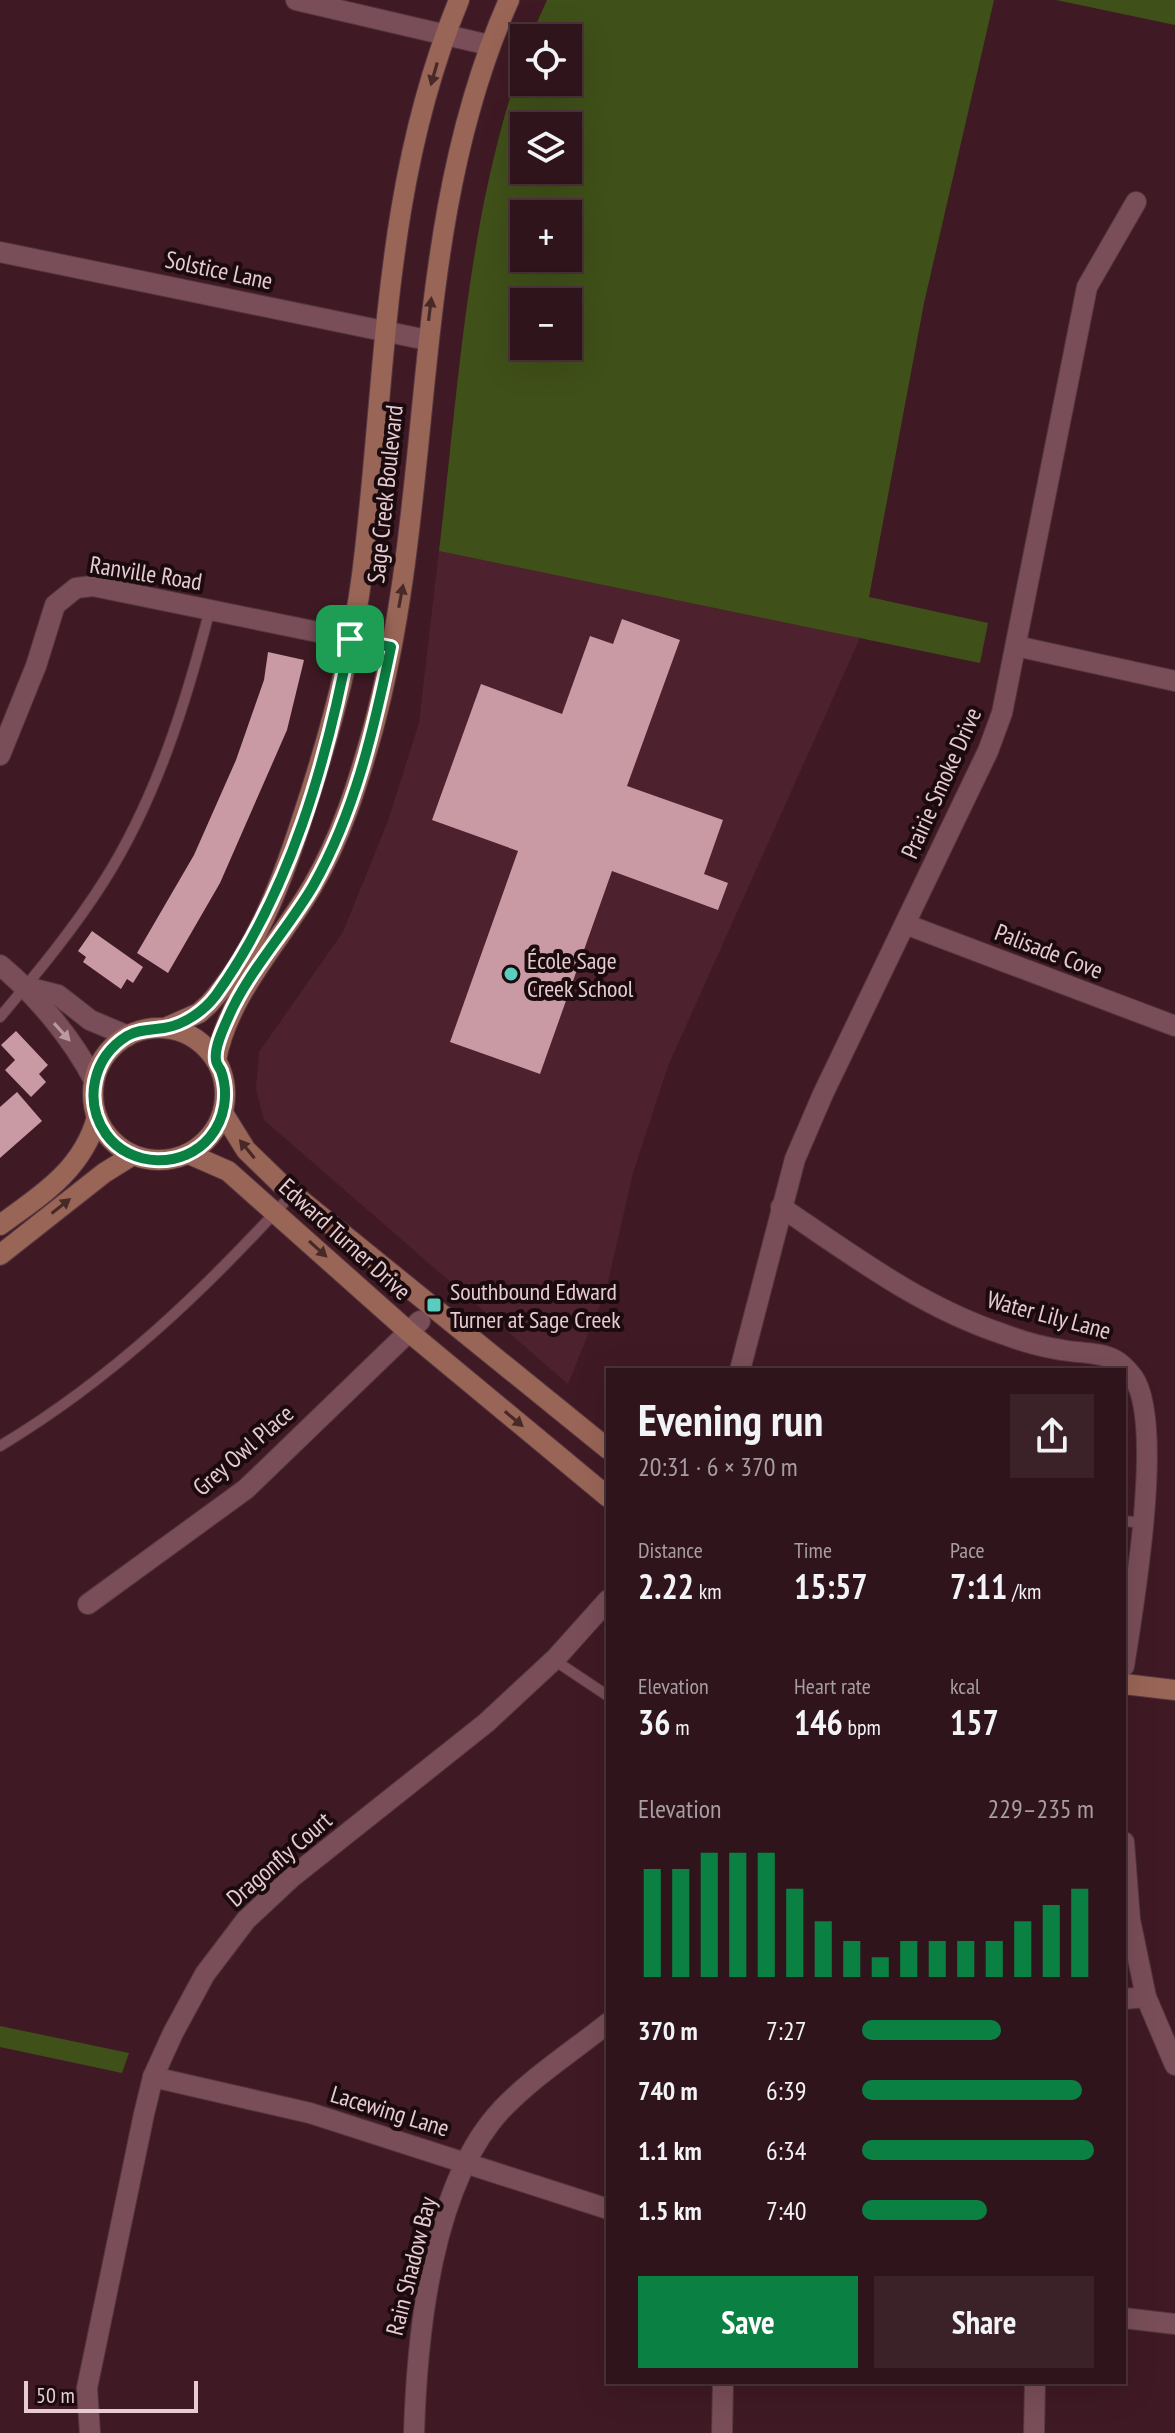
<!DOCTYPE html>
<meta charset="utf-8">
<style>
:root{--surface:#2f141b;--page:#3b2128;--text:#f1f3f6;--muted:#a79ea3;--line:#4a333a;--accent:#0b8043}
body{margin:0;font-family:"PT Sans Narrow",sans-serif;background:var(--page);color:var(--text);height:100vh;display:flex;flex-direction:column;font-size:30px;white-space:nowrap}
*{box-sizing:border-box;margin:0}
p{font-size:26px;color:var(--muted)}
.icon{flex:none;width:44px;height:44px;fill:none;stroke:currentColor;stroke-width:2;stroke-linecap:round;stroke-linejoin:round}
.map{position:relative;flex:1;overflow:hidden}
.panel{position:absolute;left:606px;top:1368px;width:520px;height:1016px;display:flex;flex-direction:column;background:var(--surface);border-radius:0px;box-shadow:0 8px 32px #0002,0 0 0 2px var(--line)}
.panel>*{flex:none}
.controls{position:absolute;left:510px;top:24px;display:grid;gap:16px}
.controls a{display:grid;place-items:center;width:72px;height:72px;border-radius:0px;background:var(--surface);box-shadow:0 8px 32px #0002,0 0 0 2px var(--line);font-size:40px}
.scale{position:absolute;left:24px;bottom:20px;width:174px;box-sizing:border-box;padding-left:8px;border:4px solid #e6ccd1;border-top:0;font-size:22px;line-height:28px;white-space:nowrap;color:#e6ccd1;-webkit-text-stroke:6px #1b0b0f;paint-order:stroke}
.pin{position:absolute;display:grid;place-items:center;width:68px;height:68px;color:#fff;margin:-34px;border-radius:16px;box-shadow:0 4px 12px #0006}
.round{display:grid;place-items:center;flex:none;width:84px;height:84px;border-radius:0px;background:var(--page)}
.overview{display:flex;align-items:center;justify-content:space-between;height:136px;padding:0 32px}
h1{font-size:44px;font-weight:600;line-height:60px}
.figures{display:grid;grid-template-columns:repeat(3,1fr);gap:12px;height:136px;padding:8px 32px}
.figures div{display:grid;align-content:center}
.figures b{font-size:34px;font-weight:600}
.figures small{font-size:22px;font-weight:400}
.figures p{font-size:22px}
.chart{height:224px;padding:16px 32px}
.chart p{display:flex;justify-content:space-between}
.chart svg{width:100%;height:144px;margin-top:8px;stroke:var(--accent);stroke-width:6}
.action{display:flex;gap:16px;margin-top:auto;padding:16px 32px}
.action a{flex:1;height:92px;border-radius:0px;background:var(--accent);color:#fff;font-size:32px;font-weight:600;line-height:92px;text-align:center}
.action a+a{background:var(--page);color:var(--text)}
ul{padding:0 32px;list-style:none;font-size:26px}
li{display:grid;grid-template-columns:128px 96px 1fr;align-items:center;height:60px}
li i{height:20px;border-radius:10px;background:var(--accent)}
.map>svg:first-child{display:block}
</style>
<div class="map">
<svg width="1175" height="2433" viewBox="0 0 1175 2433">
<rect width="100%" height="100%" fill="#3f1a24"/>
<!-- built -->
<polygon fill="#4e212e" points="439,551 860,638 668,1066 633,1173 606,1290 568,1384 264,1120 256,1089 259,1052 343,932 388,821 419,723"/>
<!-- green -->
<g fill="#405019" fill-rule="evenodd">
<path d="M547 0H994L924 303 869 597 988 623 980 663 439 551C459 384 467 215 524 55V82H568V38H530ZM568 126V170H524V126ZM524 214H568V258H524ZM568 302V346H524V302Z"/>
<polygon points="1056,0 1175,0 1175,25"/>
<polygon points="0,2026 129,2053 122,2073 0,2047"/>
</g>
<!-- building -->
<g fill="#c999a4">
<polygon points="622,619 680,640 627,786 723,820 704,874 728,883 718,910 612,871 540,1074 450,1042 518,851 432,820 481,684 562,714 590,636 613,644"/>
<polygon points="268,652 304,660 287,730 220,883 168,973 137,953 194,855 236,760 264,680"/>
<polygon points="92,931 143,967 133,983 127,979 121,989 83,962 86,957 78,951"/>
<polygon points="16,1031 48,1065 39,1074 46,1082 31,1097 5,1070 15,1060 1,1045"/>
<polygon points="17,1092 42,1121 0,1158 0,1107"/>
</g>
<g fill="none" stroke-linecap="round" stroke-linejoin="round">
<!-- lane casing -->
<g stroke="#563740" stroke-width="12">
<g id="lane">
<path d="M0 1017C37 973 73 930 104 881 156 799 186 703 210 609"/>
<path d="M0 1446C112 1379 205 1290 292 1194"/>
<polyline points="1124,1521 1144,1523"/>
<polyline points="554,1660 608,1696"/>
</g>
</g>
<!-- street casing -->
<g stroke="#563740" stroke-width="22">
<g id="street">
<polyline points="296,0 489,45"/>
<polyline points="0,252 427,340"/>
<polyline points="1016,646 1175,681"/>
<polyline points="0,755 36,666 55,605 76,588 93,586 391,647"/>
<polyline points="905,924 1175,1026"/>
<path d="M0 965C37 996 71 1037 94 1080"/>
<polyline points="26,987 58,995 90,1020 128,1036"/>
<path d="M781 1207C852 1255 921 1307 1003 1334 1021 1341 1042 1347 1062 1350 1077 1353 1102 1352 1115 1360 1121 1363 1129 1372 1133 1377 1165 1422 1133 1609 1124 1666"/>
<polyline points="740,1370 795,1159 823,1094 988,751 1002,713 1087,287 1136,202"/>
<polyline points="88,1604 246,1489 420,1321"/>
<polyline points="1124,1842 1130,1920 1146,1997 1175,2065"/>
<polyline points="1124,1999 1146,1997"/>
<polyline points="153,2077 310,2113 608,2209"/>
<polyline points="1124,2318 1175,2324"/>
<polyline points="90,2433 87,2388 144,2114 153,2077 173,2033 205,1974 246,1920 291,1878 486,1723 556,1658 608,1600"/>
<path d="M414 2433C417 2337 430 2200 491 2122 520 2085 572 2052 608 2023"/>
<polyline points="722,2433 723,2382"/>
<polyline points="1034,2433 1035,2382"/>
</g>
</g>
<!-- secondary casing -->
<g stroke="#563740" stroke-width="22">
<g id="secondary">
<circle cx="159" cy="1094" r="66"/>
<path d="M165 1028 199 1013 209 1004C254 954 281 884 301 822 328 741 351 659 362 575 387 378 381 189 459 0"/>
<path d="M216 1060C228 995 279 943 312 887 341 838 358 783 373 729 438 488 406 232 509 0"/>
<polyline points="223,1113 246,1150 281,1184 608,1449"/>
<polyline points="189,1154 228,1171 409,1332 608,1497"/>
<path d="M0 1225C42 1195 83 1169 97 1117"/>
<polyline points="0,1255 104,1173 133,1155"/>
<polyline points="1124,1684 1175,1690"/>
</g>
</g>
<!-- lane -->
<use href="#lane" stroke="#794e58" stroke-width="10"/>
<!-- street -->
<use href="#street" stroke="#794e58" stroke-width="20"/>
<!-- secondary -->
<use href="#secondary" stroke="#996556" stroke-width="20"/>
</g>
<!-- one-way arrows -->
<defs><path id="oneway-solid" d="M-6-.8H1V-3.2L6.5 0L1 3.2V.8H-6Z" transform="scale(2)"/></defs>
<g fill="#472a28">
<use href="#oneway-solid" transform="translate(434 74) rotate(106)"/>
<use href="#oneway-solid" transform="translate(430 309) rotate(-83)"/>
<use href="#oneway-solid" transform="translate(401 596) rotate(-79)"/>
<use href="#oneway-solid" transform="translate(247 1149) rotate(-129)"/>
<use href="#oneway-solid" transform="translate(61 1206) rotate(-38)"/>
<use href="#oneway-solid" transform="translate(318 1249) rotate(42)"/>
<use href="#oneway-solid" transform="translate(514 1419) rotate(40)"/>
</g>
<use fill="#ba9aa1" href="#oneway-solid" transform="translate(62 1032) rotate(48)"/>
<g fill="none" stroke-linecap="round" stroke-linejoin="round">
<!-- route casing -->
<g stroke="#fff" stroke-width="16">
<path id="route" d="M350 639 391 647C374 729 355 812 313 886 288 929 247 973 228 1018 223 1029 214 1048 216 1060 216 1064 220 1068 221 1071 229 1093 225 1119 210 1137 184 1169 130 1168 106 1134 83 1101 93 1057 127 1036 139 1029 151 1030 164 1028 184 1025 204 1011 216 995 290 892 327 762 350 639Z"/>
</g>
<!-- route -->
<use href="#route" stroke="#0b8043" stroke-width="10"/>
</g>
<!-- markers -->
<g fill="#59cebf" stroke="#1b0b0f" stroke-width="3">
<circle cx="511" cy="974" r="8"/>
<rect x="426" y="1297" width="16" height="16" rx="4"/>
</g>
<g text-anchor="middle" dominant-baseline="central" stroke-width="8" stroke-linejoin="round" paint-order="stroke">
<!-- street labels -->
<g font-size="24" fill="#e6ccd1" stroke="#1b0b0f">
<text transform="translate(219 270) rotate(12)">Solstice Lane</text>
<text transform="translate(385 494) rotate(-84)">Sage Creek Boulevard</text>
<text transform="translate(146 573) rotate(9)">Ranville Road</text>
<text transform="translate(941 783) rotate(-66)">Prairie Smoke Drive</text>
<text transform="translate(1049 951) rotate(21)">Palisade Cove</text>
<text transform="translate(345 1239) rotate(42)">Edward Turner Drive</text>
<text transform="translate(1049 1315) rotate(15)">Water Lily Lane</text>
<text transform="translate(243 1450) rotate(-41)">Grey Owl Place</text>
<text transform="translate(279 1859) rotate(-41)">Dragonfly Court</text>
<text transform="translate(390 2111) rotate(17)">Lacewing Lane</text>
<text transform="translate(411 2266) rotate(-76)">Rain Shadow Bay</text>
</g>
<!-- poi labels -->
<g font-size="24" fill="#e6ccd1" stroke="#1b0b0f" text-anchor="start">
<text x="527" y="960">École Sage<tspan x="527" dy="28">Creek School</tspan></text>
<text x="450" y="1291">Southbound Edward<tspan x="450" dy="28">Turner at Sage Creek</tspan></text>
</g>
</g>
</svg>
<div class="controls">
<a><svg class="icon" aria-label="locate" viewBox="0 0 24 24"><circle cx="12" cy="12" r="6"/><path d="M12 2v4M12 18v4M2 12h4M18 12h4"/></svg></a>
<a><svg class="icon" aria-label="layers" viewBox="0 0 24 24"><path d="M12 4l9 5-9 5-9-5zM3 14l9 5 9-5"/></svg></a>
<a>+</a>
<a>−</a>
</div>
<div class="scale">50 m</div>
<div class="pin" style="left:350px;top:639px;background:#1e9e55"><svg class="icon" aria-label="arrive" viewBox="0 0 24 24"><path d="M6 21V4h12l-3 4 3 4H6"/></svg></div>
<section class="panel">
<div class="overview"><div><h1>Evening run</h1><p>20:31 · 6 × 370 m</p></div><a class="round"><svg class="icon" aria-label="share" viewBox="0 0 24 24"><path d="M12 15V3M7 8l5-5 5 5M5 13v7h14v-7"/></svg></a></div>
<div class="figures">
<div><p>Distance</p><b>2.22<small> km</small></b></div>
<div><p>Time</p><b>15:57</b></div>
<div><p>Pace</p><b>7:11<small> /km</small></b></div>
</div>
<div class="figures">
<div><p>Elevation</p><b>36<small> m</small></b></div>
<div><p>Heart rate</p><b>146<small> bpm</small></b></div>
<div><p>kcal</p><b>157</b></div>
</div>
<div class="chart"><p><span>Elevation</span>229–235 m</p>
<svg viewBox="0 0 160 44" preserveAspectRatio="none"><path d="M5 44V11M15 44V11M25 44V6M35 44V6M45 44V6M55 44V17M65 44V27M75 44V33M85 44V38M95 44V33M105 44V33M115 44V33M125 44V33M135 44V27M145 44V22M155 44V17"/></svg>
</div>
<ul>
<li><b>370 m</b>7:27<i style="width:60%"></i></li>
<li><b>740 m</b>6:39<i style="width:95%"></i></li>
<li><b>1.1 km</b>6:34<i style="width:100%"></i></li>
<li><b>1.5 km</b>7:40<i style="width:54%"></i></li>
</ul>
<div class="action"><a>Save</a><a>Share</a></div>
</section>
</div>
